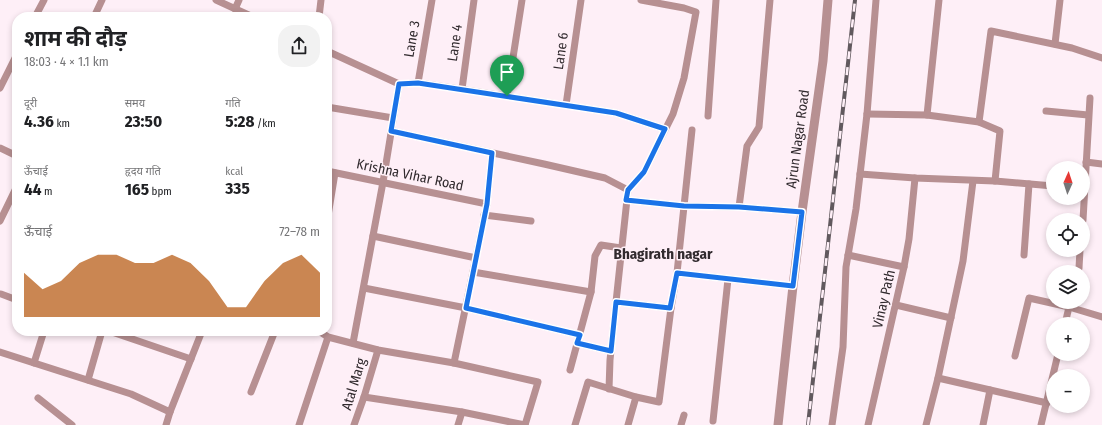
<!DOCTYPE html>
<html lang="hi">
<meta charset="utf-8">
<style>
:root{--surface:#fff;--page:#f2f2f2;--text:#202124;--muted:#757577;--accent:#b45309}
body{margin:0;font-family:"Fira Sans Condensed","Noto Sans Devanagari",sans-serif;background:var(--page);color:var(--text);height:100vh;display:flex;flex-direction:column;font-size:15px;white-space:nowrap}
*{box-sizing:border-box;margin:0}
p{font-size:13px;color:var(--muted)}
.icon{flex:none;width:22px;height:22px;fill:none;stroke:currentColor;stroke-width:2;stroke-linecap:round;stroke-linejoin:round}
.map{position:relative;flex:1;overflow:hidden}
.side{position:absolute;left:12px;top:12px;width:320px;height:324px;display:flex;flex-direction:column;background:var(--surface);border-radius:16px;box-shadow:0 2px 6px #0003}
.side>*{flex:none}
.needle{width:26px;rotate:3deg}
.tools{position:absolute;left:1046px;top:161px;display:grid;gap:8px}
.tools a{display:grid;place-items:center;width:44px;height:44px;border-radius:50%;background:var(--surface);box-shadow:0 2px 6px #0003;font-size:20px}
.pin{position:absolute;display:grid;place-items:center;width:34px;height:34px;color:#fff;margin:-41px -17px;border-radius:50% 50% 50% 0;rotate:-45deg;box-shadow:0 0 4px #0007}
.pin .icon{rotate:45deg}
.round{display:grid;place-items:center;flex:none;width:42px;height:42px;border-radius:16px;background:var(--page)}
.head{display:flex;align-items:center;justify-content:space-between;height:68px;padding:0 12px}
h1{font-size:22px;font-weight:700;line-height:30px}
.figures{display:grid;grid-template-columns:repeat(3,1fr);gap:6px;height:68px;padding:4px 12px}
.figures div{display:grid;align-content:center}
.figures b{font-size:17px;font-weight:700}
.figures small{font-size:11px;font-weight:400}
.figures p{font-size:11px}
.chart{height:112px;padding:8px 12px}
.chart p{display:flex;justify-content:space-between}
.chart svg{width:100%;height:72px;margin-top:4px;fill:var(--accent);opacity:.7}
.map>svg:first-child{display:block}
</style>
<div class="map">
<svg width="1102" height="425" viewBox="0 0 1102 425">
<rect width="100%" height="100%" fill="#feeff7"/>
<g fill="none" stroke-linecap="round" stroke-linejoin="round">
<!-- minor -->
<g stroke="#b79092" stroke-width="7">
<polyline points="216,0 253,17"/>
<polyline points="235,9 239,0"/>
<polyline points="35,17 44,0"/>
<polyline points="94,17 102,0"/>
<polyline points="319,17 321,0"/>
<polyline points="1055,44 1060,0"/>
<polyline points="327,51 399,84 418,83 433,85 616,113 665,129"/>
<polyline points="418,83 432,0"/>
<polyline points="0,88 17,54"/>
<polyline points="462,89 474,0"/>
<polyline points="507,96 522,0"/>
<polyline points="566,105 581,0"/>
<polyline points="327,107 393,118"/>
<polyline points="1046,111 1088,115"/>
<polyline points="867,114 927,115 979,122 1000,131 995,181"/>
<polyline points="927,115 939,0"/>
<polyline points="708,116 716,0"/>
<polyline points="979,122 991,31 1072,48 1102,58"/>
<polyline points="391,131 544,164 605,178 628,190"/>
<polyline points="0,148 17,156"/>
<polyline points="1086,162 1102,164"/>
<polyline points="327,171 487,204"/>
<polyline points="860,174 915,178 995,181 1053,186"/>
<polyline points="626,200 684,206 739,207 802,212"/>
<polyline points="739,207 747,146 759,127 770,0"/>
<polyline points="484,215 531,221"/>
<polyline points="1083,220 1090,98"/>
<polyline points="0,221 17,186"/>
<polyline points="327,222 335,173"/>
<polyline points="373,236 476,258"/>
<polyline points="848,255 904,267"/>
<polyline points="1024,255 1029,184"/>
<polyline points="1079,268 1080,250"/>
<polyline points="473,272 591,292"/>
<polyline points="677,273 793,286"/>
<polyline points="364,288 466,308 580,335"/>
<polyline points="1,294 17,300"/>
<polyline points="616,302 671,308"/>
<polyline points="896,305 951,318"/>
<polyline points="1065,324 1069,307"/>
<polyline points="109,331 191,359"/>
<polyline points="319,331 328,337 378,350 454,363 538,382 525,425"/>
<polyline points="353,343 383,182 399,84"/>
<polyline points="577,343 611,351"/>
<polyline points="0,352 131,394 170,412"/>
<polyline points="1015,356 1029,298 1069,307 1102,317"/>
<polyline points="34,363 44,331"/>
<polyline points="454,363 487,204 492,153"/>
<polyline points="570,370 591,292 595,256 601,245 621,248"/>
<polyline points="938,378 1047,403"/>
<polyline points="88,380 102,331"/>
<polyline points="609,389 610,360 616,302 628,190 644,172 673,114 684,78 696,12 684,8 641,0"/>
<polyline points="251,392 275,331"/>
<polyline points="364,397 462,412 525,425"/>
<polyline points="38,398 72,425"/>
<polyline points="713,421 728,279"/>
<polyline points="166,425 170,412 202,331"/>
<polyline points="299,425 328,337"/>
<polyline points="354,425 364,397 378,350"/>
<polyline points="458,425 462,412"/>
<polyline points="575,425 588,382 636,397 659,402 671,308 677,273 692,130"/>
<polyline points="628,425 636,397"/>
<polyline points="681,425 684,415"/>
<polyline points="832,425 843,347 846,267 856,209 867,114 876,0"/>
<polyline points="868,425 904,267 909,239 915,178"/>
<polyline points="926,425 938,378 963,261 973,181"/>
<polyline points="983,425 990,390"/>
<polyline points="1041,425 1058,354"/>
</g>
<!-- tertiary -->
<polyline stroke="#b79092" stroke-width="9" points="778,425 793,286 802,212 823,61 828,0"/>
<!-- rail casing -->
<g stroke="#61595e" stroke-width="4">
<polyline id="rail" points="808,425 855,0"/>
</g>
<!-- rail -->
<use href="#rail" stroke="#feeff7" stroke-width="2.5" stroke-dasharray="8" stroke-linecap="butt"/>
</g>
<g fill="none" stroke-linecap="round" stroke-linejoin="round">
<!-- route casing -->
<g stroke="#fff" stroke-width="8">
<polygon id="route" points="418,83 616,113 665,129 644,172 628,190 626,200 684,206 739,207 802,212 793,286 677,273 670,308 616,302 611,351 577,343 580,335 466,308 487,204 492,153 391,131 399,84"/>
</g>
<!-- route -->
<use href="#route" stroke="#1a73e8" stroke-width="5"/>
</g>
<g text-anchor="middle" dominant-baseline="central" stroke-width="3" stroke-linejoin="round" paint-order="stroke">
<!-- street labels -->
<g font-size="14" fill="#312a2e" stroke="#feeff7">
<text transform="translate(412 39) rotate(-80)">Lane 3</text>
<text transform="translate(455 43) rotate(-82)">Lane 4</text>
<text transform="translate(561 51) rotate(-82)">Lane 6</text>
<text transform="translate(798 139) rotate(-82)">Ajrun Nagar Road</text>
<text transform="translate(410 175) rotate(12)">Krishna Vihar Road</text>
<text transform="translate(884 299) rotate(-77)">Vinay Path</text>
<text transform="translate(354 384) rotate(-73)">Atal Marg</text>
</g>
<!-- neighbourhood labels -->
<g font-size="15" font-weight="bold" fill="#312a2e" stroke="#feeff7">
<text x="663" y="254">Bhagirath nagar</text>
</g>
</g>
</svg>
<div class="tools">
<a><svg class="needle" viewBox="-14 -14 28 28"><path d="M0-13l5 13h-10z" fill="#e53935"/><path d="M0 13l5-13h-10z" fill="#757577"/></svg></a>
<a><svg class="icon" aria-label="locate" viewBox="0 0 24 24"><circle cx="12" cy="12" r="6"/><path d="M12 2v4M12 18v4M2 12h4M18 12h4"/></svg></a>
<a><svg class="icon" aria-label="layers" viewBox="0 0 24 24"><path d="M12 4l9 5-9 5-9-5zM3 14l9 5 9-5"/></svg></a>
<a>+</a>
<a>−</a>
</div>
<div class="pin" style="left:507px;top:96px;background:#1e9e55"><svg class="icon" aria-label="arrive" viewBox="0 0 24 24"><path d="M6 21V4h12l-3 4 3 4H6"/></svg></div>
<section class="side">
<div class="head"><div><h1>शाम की दौड़</h1><p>18:03 · 4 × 1.1 km</p></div><a class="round"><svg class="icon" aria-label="share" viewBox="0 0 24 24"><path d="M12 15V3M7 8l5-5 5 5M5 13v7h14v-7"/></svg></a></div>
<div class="figures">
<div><p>दूरी</p><b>4.36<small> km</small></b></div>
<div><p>समय</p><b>23:50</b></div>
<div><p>गति</p><b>5:28<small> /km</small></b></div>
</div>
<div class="figures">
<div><p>ऊँचाई</p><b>44<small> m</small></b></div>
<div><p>हृदय गति</p><b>165<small> bpm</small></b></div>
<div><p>kcal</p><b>335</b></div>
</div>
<div class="chart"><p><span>ऊँचाई</span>72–78 m</p>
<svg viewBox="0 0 160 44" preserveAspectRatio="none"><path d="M0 44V17L10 27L20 22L30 11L40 6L50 6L60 11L70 11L80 6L90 11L100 22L110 38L120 38L130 22L140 11L150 6L160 17V44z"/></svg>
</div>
</section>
</div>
